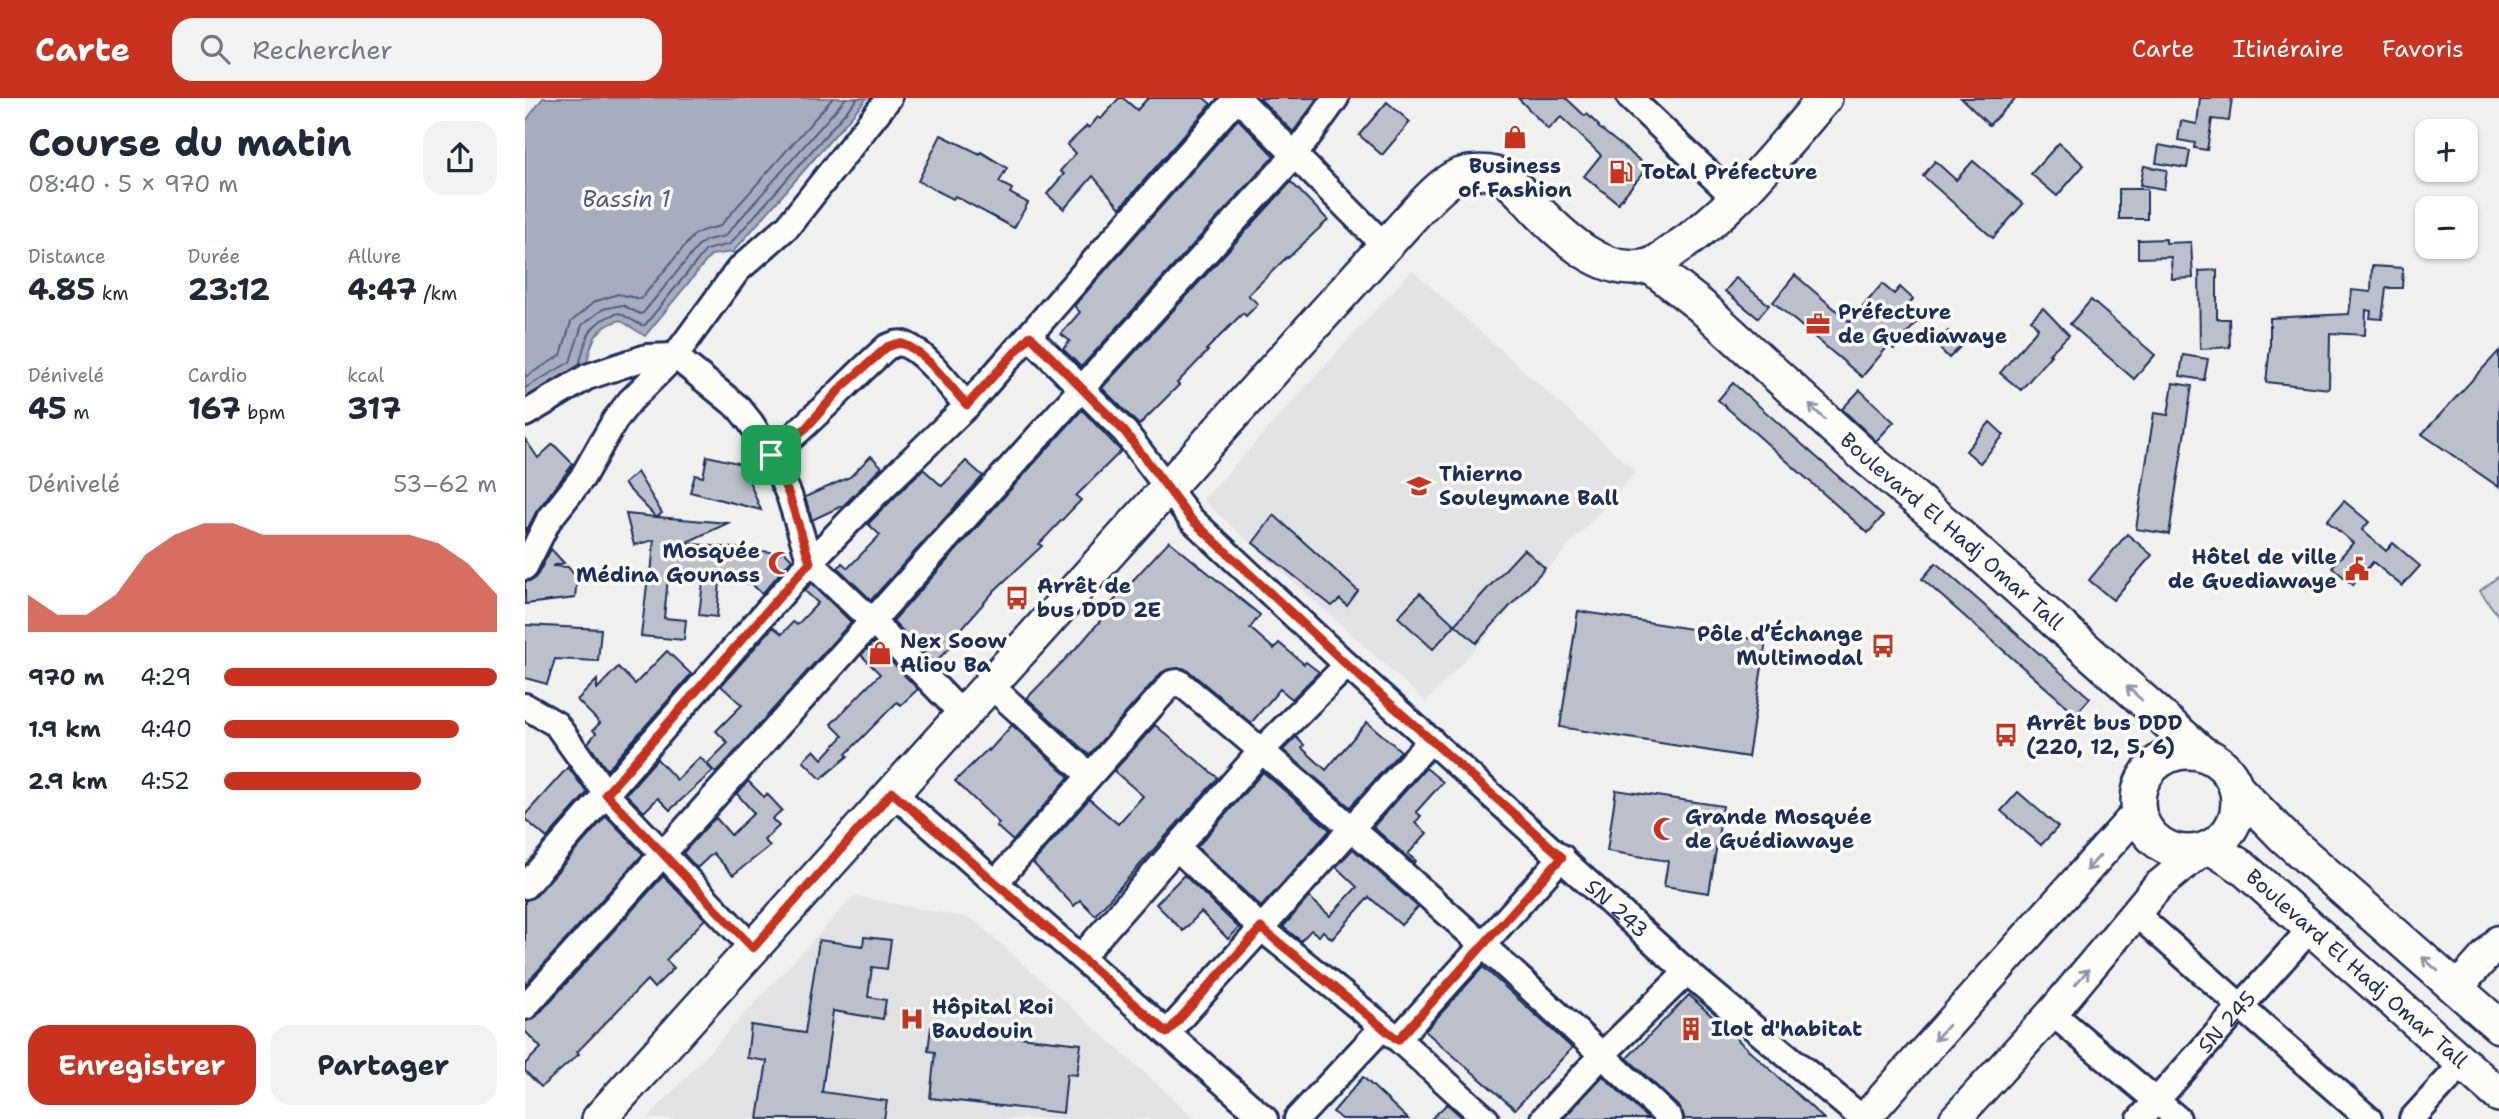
<!DOCTYPE html>
<html lang="fr">
<meta charset="utf-8">
<style>
:root{--surface:#fff;--page:#f2f2f3;--text:#1f2937;--muted:#747a83;--accent:#c8321e}
body{margin:0;font-family:"Shantell Sans",sans-serif;background:var(--page);color:var(--text);height:100vh;display:flex;flex-direction:column;font-size:26px;white-space:nowrap}
*{box-sizing:border-box;margin:0}
p{font-size:23px;color:var(--muted)}
.icon{flex:none;width:38px;height:38px;fill:none;stroke:currentColor;stroke-width:2;stroke-linecap:round;stroke-linejoin:round}
.map{position:relative;flex:1;overflow:hidden}
.side{display:flex;flex-direction:column;background:var(--surface);width:525px}
.side>*{flex:none}
.buttons{position:absolute;left:1890px;top:21px;display:grid;gap:14px}
.buttons a{display:grid;place-items:center;width:63px;height:63px;border-radius:14px;background:var(--surface);box-shadow:0 2px 5px #0004;font-size:35px}
.pin{position:absolute;display:grid;place-items:center;width:60px;height:60px;color:#fff;margin:-30px;border-radius:14px;box-shadow:0 4px 10px #0006}
.round{display:grid;place-items:center;flex:none;width:74px;height:74px;border-radius:21px;background:var(--page)}
.summary{display:flex;align-items:center;justify-content:space-between;height:119px;padding:0 28px}
h1{font-size:38px;font-weight:700;line-height:52px}
.figures{display:grid;grid-template-columns:repeat(3,1fr);gap:10px;height:119px;padding:7px 28px}
.figures div{display:grid;align-content:center}
.figures b{font-size:30px;font-weight:700}
.figures small{font-size:19px;font-weight:400}
.figures p{font-size:19px}
.chart{height:196px;padding:14px 28px}
.chart p{display:flex;justify-content:space-between}
.chart svg{width:100%;height:126px;margin-top:7px;fill:var(--accent);opacity:.7}
.primary-button{display:flex;gap:14px;margin-top:auto;padding:14px 28px}
.primary-button a{flex:1;height:80px;border-radius:21px;background:var(--accent);color:#fff;font-size:28px;font-weight:700;line-height:80px;text-align:center}
.primary-button a+a{background:var(--page);color:var(--text)}
ul{padding:0 28px;list-style:none;font-size:23px}
li{display:grid;grid-template-columns:112px 84px 1fr;align-items:center;height:52px}
li i{height:18px;border-radius:9px;background:var(--accent)}
header{display:flex;align-items:center;gap:42px;box-sizing:border-box;height:98px;padding:0 35px;background:var(--accent);color:#fff}
header strong{font-size:33px}
nav{display:flex;gap:38px;margin-inline-start:auto;font-size:24px}
.search{width:490px;height:63px;background:var(--page);display:flex;align-items:center;gap:18px;box-sizing:border-box;padding:0 24px;border-radius:21px;color:var(--muted);font-size:26px}
main{display:flex;flex:1;min-height:0}
.map>svg:first-child{display:block}
</style>
<header>
<strong>Carte</strong>
<div class="search"><svg class="icon" aria-label="search" viewBox="0 0 24 24"><circle cx="10" cy="10" r="6"/><path d="M15 15l6 6"/></svg>Rechercher</div>
<nav><a>Carte</a><a>Itinéraire</a><a>Favoris</a></nav>
</header>
<main>
<section class="side">
<div class="summary"><div><h1>Course du matin</h1><p>08:40 · 5 × 970 m</p></div><a class="round"><svg class="icon" aria-label="share" viewBox="0 0 24 24"><path d="M12 15V3M7 8l5-5 5 5M5 13v7h14v-7"/></svg></a></div>
<div class="figures">
<div><p>Distance</p><b>4.85<small> km</small></b></div>
<div><p>Durée</p><b>23:12</b></div>
<div><p>Allure</p><b>4:47<small> /km</small></b></div>
</div>
<div class="figures">
<div><p>Dénivelé</p><b>45<small> m</small></b></div>
<div><p>Cardio</p><b>167<small> bpm</small></b></div>
<div><p>kcal</p><b>317</b></div>
</div>
<div class="chart"><p><span>Dénivelé</span>53–62 m</p>
<svg viewBox="0 0 160 44" preserveAspectRatio="none"><path d="M0 44V31L10 38L20 38L30 31L40 17L50 10L60 6L70 6L80 10L90 10L100 10L110 10L120 10L130 10L140 13L150 20L160 31V44z"/></svg>
</div>
<ul>
<li><b>970 m</b>4:29<i style="width:100%"></i></li>
<li><b>1.9 km</b>4:40<i style="width:86%"></i></li>
<li><b>2.9 km</b>4:52<i style="width:72%"></i></li>
</ul>
<div class="primary-button"><a>Enregistrer</a><a>Partager</a></div>
</section>
<div class="map">
<svg width="1974" height="1021" viewBox="0 0 1974 1021">
<rect width="100%" height="100%" fill="#f0f0ee"/>
<filter id="ink" filterUnits="userSpaceOnUse"><feTurbulence type="fractalNoise" baseFrequency=".0143" numOctaves="2"/><feDisplacementMap in="SourceGraphic" scale="14" xChannelSelector="R" yChannelSelector="G"/><feConvolveMatrix kernelMatrix="1 2 1 2 8 2 1 2 1" color-interpolation-filters="sRGB"/></filter>
<g filter="url(#ink)">
<!-- built -->
<g fill="#e0e2e3">
<polygon points="887,172 1111,374 901,604 678,402"/>
<polygon points="329,798 448,821 671,1021 122,1021"/>
</g>
<!-- green -->
<polygon fill="#d0d3d8" stroke="#76819b" stroke-width="2" points="1974,478 1974,519 1955,493"/>
<!-- water -->
<path fill="#a7adbd" stroke="#6f7b97" stroke-width="2" d="M18 0H342L208 154 186 157 120 238 95 222C66 231 66 247 60 274L0 306V24Z"/>
<g fill="none" stroke-linecap="round" stroke-linejoin="round">
<!-- shore -->
<g stroke="#536184" stroke-width="2">
<path d="M54 268C61 240 63 223 94 215L116 227H120L181 152 205 146 333 0"/>
<polyline points="0,279 36,257 46,224 69,204 93,196 116,201 168,138 176,133 195,128 308,0"/>
<polyline points="0,290 45,264 57,227 78,211 97,207 115,216 118,215 175,146 182,142 200,138 321,0"/>
</g>
</g>
<!-- building -->
<g fill="#bbc0ca" stroke="#1b2f5e" stroke-width="2">
<polygon points="594,0 598,0 612,12 623,0 679,0 686,6 595,110 568,78 539,111 522,96 539,76 535,73 551,55 542,47 562,28 564,30 573,19 576,21"/>
<polygon points="734,0 793,0 768,34"/>
<polygon points="993,0 1041,0 1060,18 1062,16 1074,28 1073,29 1123,69 1093,105 1059,78 1076,57 1036,19 1023,31"/>
<polygon points="1436,0 1491,0 1464,27"/>
<polygon points="1675,0 1707,0 1704,23 1687,21 1682,52 1669,50 1670,45 1653,42 1656,23 1672,26"/>
<polygon points="862,4 885,24 857,57 834,37"/>
<polygon points="713,21 749,58 556,269 538,251 545,243 536,236 555,214 549,208"/>
<polygon points="416,37 455,56 456,54 482,70 474,84 487,91 485,95 503,105 489,130 430,98 428,101 393,83"/>
<polygon points="1534,45 1559,67 1532,98 1506,76"/>
<polygon points="1634,47 1665,53 1662,70 1631,65"/>
<polygon points="1410,63 1431,82 1448,63 1498,106 1468,140 1398,78"/>
<polygon points="1619,68 1642,72 1639,91 1615,87"/>
<polygon points="766,84 803,122 763,160 762,159 723,197 733,206 721,218 718,215 681,252 683,253 652,285 654,287 614,327 577,290"/>
<rect x="1594" y="91" width="28" height="30"/>
<polygon points="1641,141 1641,145 1666,144 1668,180 1647,181 1646,159 1613,160 1613,142"/>
<polygon points="1847,168 1878,170 1877,190 1861,190 1857,221 1845,220 1846,213 1841,212 1840,237 1805,235 1804,291 1741,284 1745,249 1745,220 1824,216 1827,192 1846,194"/>
<polygon points="1692,172 1692,221 1704,221 1705,249 1675,251 1674,173"/>
<polygon points="1270,177 1325,224 1357,186 1369,196 1375,189 1388,201 1382,209 1395,220 1369,251 1364,247 1337,279 1248,204"/>
<polygon points="1211,180 1244,207 1233,220 1200,193"/>
<polygon points="1566,202 1630,257 1609,281 1545,226"/>
<polygon points="1518,210 1544,237 1524,256 1526,257 1496,292 1475,275 1513,230 1506,222"/>
<polygon points="1423,233 1438,246 1424,260 1410,246"/>
<polygon points="1974,253 1974,389 1897,336"/>
<polygon points="1658,257 1683,261 1679,282 1655,278"/>
<polygon points="1208,285 1358,418 1343,435 1193,302"/>
<polygon points="1648,285 1667,288 1644,436 1611,431 1629,315 1643,317"/>
<polygon points="1335,292 1369,324 1351,343 1317,311"/>
<polygon points="557,312 596,353 551,398 556,402 514,446 517,448 470,492 431,537 434,541 409,565 368,523"/>
<polygon points="1465,324 1479,337 1455,365 1441,353"/>
<polygon points="0,341 13,360 28,346 48,366 11,414 0,436"/>
<polygon points="182,358 217,366 236,412 165,394 170,377 178,379"/>
<polygon points="346,358 357,369 319,407 287,422 280,399 325,379"/>
<polygon points="441,363 458,378 346,502 313,470 317,465 323,470 355,437 343,426 398,371 417,388"/>
<polygon points="112,374 137,415 132,419 203,425 160,445 255,455 258,452 267,461 237,496 227,486 195,483 192,519 174,517 178,484 143,480 139,520 161,522 159,542 116,538 123,478 126,478 129,442 109,447 101,416 131,419 99,386"/>
<polygon points="1819,403 1844,424 1837,432 1861,453 1868,445 1895,468 1877,488 1848,464 1828,487 1807,469 1828,445 1802,423"/>
<polygon points="749,417 833,493 822,508 815,501 807,508 728,445"/>
<polygon points="1602,436 1627,457 1588,502 1564,482"/>
<polygon points="644,443 735,517 725,530 749,551 754,545 779,566 781,564 794,574 767,601 755,591 726,625 664,573 658,570 644,571 636,575 564,657 502,600 557,544 587,509 585,507"/>
<polygon points="26,451 39,465 27,468 43,469 52,480 50,500 0,506 0,484 8,482 13,476"/>
<polygon points="999,451 1020,470 951,545 930,526"/>
<polygon points="1411,465 1565,600 1551,616 1397,481"/>
<polygon points="286,485 326,524 191,675 182,666 203,645 191,633 217,607 196,588 248,529 257,536 268,524 272,527 293,505 280,493"/>
<polygon points="895,495 930,527 908,551 873,519"/>
<polygon points="1053,513 1241,543 1223,659 1035,629"/>
<polygon points="0,527 76,531 73,563 30,561 22,586 0,580"/>
<polygon points="348,545 393,591 376,607 372,604 321,656 323,658 296,681 278,663 289,652 297,661 318,638 306,626 355,576 336,557"/>
<polygon points="142,553 166,576 82,672 63,645 71,635 68,632 75,625 52,602 72,582 72,591 93,569 110,586"/>
<polygon points="842,624 876,653 825,709 758,652 771,639 779,647 777,650 801,672"/>
<polygon points="487,627 544,679 488,743 471,728 474,725 430,683 463,651 464,653"/>
<polygon points="630,627 693,680 570,817 555,802 549,808 508,765 564,701 593,726 618,698 589,673"/>
<polygon points="175,659 188,673 145,712 133,700 119,714 101,696 132,661 152,682"/>
<polygon points="43,669 62,695 22,740 0,721 0,717"/>
<polygon points="901,670 918,684 891,714 896,718 890,725 902,735 883,756 891,763 889,765 848,729"/>
<polygon points="738,674 805,732 736,809 672,749"/>
<polygon points="223,683 239,699 242,696 257,712 247,721 254,728 239,742 245,748 208,777 188,755 172,770 158,755 185,725 191,720 206,737 229,715 212,696"/>
<polygon points="1091,692 1198,708 1184,795 1139,788 1143,763 1082,753"/>
<polygon points="1493,694 1533,729 1516,747 1476,713"/>
<polygon points="81,718 118,756 0,887 0,802 11,798"/>
<polygon points="828,751 893,809 876,827 844,799 807,841 798,833 794,838 786,832 776,843 758,829 784,799 805,818 832,789 811,769"/>
<polygon points="659,777 714,830 703,841 676,814 658,833 631,806"/>
<polygon points="138,778 180,821 141,862 149,870 129,890 122,882 52,954 54,956 16,989 0,973 0,966 16,950 0,933 0,923 11,919"/>
<polygon points="339,839 366,842 362,871 347,869 343,899 361,902 358,921 308,913 297,994 362,1003 359,1021 233,1021 242,963 222,960 226,927 280,935 294,842 338,848"/>
<polygon points="958,869 1047,950 990,1011 900,933"/>
<polygon points="1164,897 1299,1021 1159,1021 1155,1010 1102,960"/>
<polygon points="406,929 556,946 552,977 542,976 538,1015 405,1000 410,954 403,953"/>
<polygon points="1078,978 1123,1021 1038,1021"/>
<polygon points="838,979 883,1021 816,1021 808,1014"/>
<polygon points="922,1006 939,1021 906,1021"/>
</g>
<g fill="none" stroke-linecap="round" stroke-linejoin="round">
<!-- minor casing -->
<g stroke="#1b2f5e" stroke-width="30">
<g id="minor">
<polyline points="1105,0 1211,101"/>
<path id="s1" d="M504 238 600 334 666 421 822 567 1162 874 1338 1021"/>
<polyline points="0,316 62,279 122,259 150,258 214,310 226,325 246,357 264,397 285,464 347,523 439,618"/>
<path d="M246 357C287 324 323 284 362 249 368 247 373 244 378 246 399 252 427 291 442 308"/>
<polyline points="0,469 23,423 57,380 90,322 105,303 150,258 213,172 263,128 364,0"/>
<polyline points="466,588 564,677"/>
<polyline points="0,608 31,626 81,696 228,850"/>
<polyline points="367,694 740,1021"/>
<polyline points="652,750 736,830 873,941 961,1021"/>
<path d="M471 784 647 585 654 584C823 723 986 870 1145 1021"/>
<polyline points="0,788 285,464 352,395 442,308 709,3 718,5 860,148"/>
<polyline points="1611,816 1844,1021"/>
<polyline points="556,859 737,652 822,567"/>
<polyline points="0,909 557,290 770,57 811,0"/>
<polyline points="1527,915 1653,1021"/>
<polyline points="642,935 906,642"/>
<polyline points="873,941 1037,759"/>
<polyline points="772,1021 857,930"/>
<polyline points="1018,1021 1077,957 1162,874"/>
<path id="s2" d="M1615 1021 1787 829"/>
<polyline points="1887,1021 1938,965"/>
</g>
</g>
<!-- tertiary casing -->
<g stroke="#1b2f5e" stroke-width="35">
<g id="tertiary">
<polyline points="1932,890 1974,843"/>
<polyline points="1339,1021 1613,714"/>
<polyline points="1430,1021 1527,915 1632,789 1676,753"/>
</g>
</g>
<!-- secondary casing -->
<g stroke="#1b2f5e" stroke-width="38">
<g id="secondary">
<path id="s3" d="M1125 168 1176 208 1343 361 1429 433 1678 656"/>
<circle cx="1663" cy="704" r="50"/>
<polyline points="1711,690 1758,738 1974,928"/>
<path id="s4" d="M1685 749 1717 769 1974 997"/>
<path d="M74 1021 860 148C877 131 912 86 933 78 943 74 959 73 970 76 986 81 999 98 1010 110 1038 139 1079 179 1123 168 1131 166 1139 159 1146 154 1207 115 1253 54 1300 0"/>
</g>
</g>
<!-- minor -->
<use href="#minor" stroke="#fdfcf7" stroke-width="24"/>
<!-- tertiary -->
<use href="#tertiary" stroke="#fdfcf7" stroke-width="30"/>
<!-- secondary -->
<use href="#secondary" stroke="#fdfcf7" stroke-width="33"/>
</g>
<!-- one-way arrows -->
<defs><path id="oneway-shaft" d="M-6 0H5M1.5-3L5.5 0L1.5 3" fill="none" stroke-width="1.6" stroke-linecap="round" stroke-linejoin="round" transform="scale(1.75)"/></defs>
<g stroke="#8c96aa">
<use href="#oneway-shaft" transform="translate(1292 314) rotate(-137)"/>
<use href="#oneway-shaft" transform="translate(1609 595) rotate(-138)"/>
<use href="#oneway-shaft" transform="translate(1568 765) rotate(132)"/>
<use href="#oneway-shaft" transform="translate(1905 866) rotate(-139)"/>
<use href="#oneway-shaft" transform="translate(1557 879) rotate(-49)"/>
<use href="#oneway-shaft" transform="translate(1416 935) rotate(132)"/>
</g>
</g>
<g fill="none" stroke-linecap="round" stroke-linejoin="round" filter="url(#ink)">
<!-- route casing -->
<g stroke="#fff" stroke-width="14">
<path id="route" d="M505 238 600 334 666 421 822 567 1037 759 873 942 736 830 642 935 367 694 228 850 81 696 285 464 264 397 246 357 281 330 316 290 362 249C368 247 372 244 378 246 399 252 427 291 442 307Z"/>
</g>
<!-- route -->
<use href="#route" stroke="#c8321e" stroke-width="9"/>
</g>
<!-- icons -->
<defs>
<g id="shop-bare" transform="scale(1.89)"><path d="M-5-2.5h2.3a2.7 3.5 0 0 1 5.4 0H5L5.5 6h-11ZM-1.5-2.5h3a1.5 2.3 0 0 0-3 0Z" fill="#c8321e" stroke="#fdfcf7" stroke-width="2.5" paint-order="stroke"/></g>
<g id="fuel-bare" transform="scale(1.89)"><path d="M-5.5-6h7V0h2V4h1.3V-2.5L3-4.5l.8-.8L6-3V5H2.5V1h-1V6h-7ZM-4.2-4.7v3.2H.2V-4.7Z" fill="#c8321e" stroke="#fdfcf7" stroke-width="2.5" paint-order="stroke"/></g>
<g id="office-bare" transform="scale(1.89)"><path d="M-6-3h4V-5.5h4V-3h4V5H-6ZM-1-4.5V-3h2v-1.5ZM-6 0V1H6V0Z" fill="#c8321e" stroke="#fdfcf7" stroke-width="2.5" paint-order="stroke"/></g>
<g id="school-bare" transform="scale(1.89)"><path d="M0-5L7-2L0 1L-7-2ZM-4 1L0 2.5L4 1V4Q0 6-4 4Z" fill="#c8321e" stroke="#fdfcf7" stroke-width="2.5" paint-order="stroke"/></g>
<g id="mosque-bare" transform="scale(1.89)"><path d="M3.5-4.9A6 6 0 1 0 3.5 4.9A5 5 0 1 1 3.5-4.9Z" fill="#c8321e" stroke="#fdfcf7" stroke-width="2.5" paint-order="stroke"/></g>
<g id="civic-bare" transform="scale(1.89)"><path d="M-.6-6.5H3V-4.5H.6V-3L4-1V1h2V6H-6V1h2V-1L-.6-3ZM-1.2 2.5V6h2.4V2.5Z" fill="#c8321e" stroke="#fdfcf7" stroke-width="2.5" paint-order="stroke"/></g>
<g id="bus-bare" transform="scale(1.89)"><path d="M-5-6H5V4H4V6H2V4H-2V6H-4V4H-5ZM-3.5-4V0h7V-4ZM-3.5 1.2v1.5H-2V1.2ZM2 1.2v1.5H3.5V1.2Z" fill="#c8321e" stroke="#fdfcf7" stroke-width="2.5" paint-order="stroke"/></g>
<g id="hospital-bare" transform="scale(1.89)"><path d="M-5-5h3v3.5h4V-5h3V5h-3V1.5h-4V5h-3Z" fill="#c8321e" stroke="#fdfcf7" stroke-width="2.5" paint-order="stroke"/></g>
<g id="building-bare" transform="scale(1.89)"><path d="M-4-6H4V6H1V3H-1V6H-4ZM-2.5-4.3h1.7v1.8h-1.7ZM.8-4.3h1.7v1.8H.8ZM-2.5-1h1.7V.8h-1.7ZM.8-1h1.7V.8H.8Z" fill="#c8321e" stroke="#fdfcf7" stroke-width="2.5" paint-order="stroke"/></g>
</defs>
<g fill-rule="evenodd">
<use href="#shop-bare" x="990" y="39"/>
<use href="#fuel-bare" x="1096" y="74"/>
<use href="#office-bare" x="1293" y="226"/>
<use href="#school-bare" x="894" y="388"/>
<use href="#mosque-bare" x="255" y="465"/>
<use href="#civic-bare" x="1832" y="471"/>
<use href="#bus-bare" x="492" y="500"/>
<use href="#bus-bare" x="1358" y="548"/>
<use href="#shop-bare" x="355" y="555"/>
<use href="#bus-bare" x="1481" y="637"/>
<use href="#mosque-bare" x="1140" y="731"/>
<use href="#hospital-bare" x="387" y="921"/>
<use href="#building-bare" x="1166" y="931"/>
</g>
<g text-anchor="middle" dominant-baseline="central" stroke-width="7" stroke-linejoin="round" paint-order="stroke">
<!-- poi labels -->
<g font-size="21" font-weight="bold" fill="#1b2f5e" stroke="#fdfcf7" text-anchor="start">
<text x="990" y="68" text-anchor="middle">Business<tspan x="990" dy="24">of Fashion</tspan></text>
<text x="1116" y="74">Total Préfecture</text>
<text x="1313" y="214">Préfecture<tspan x="1313" dy="24">de Guediawaye</tspan></text>
<text x="914" y="376">Thierno<tspan x="914" dy="24">Souleymane Ball</tspan></text>
<text x="235" y="453" text-anchor="end">Mosquée<tspan x="235" dy="24">Médina Gounass</tspan></text>
<text x="1812" y="459" text-anchor="end">Hôtel de ville<tspan x="1812" dy="24">de Guediawaye</tspan></text>
<text x="512" y="488">Arrêt de<tspan x="512" dy="24">bus DDD 2E</tspan></text>
<text x="1338" y="536" text-anchor="end">Pôle d’Échange<tspan x="1338" dy="24">Multimodal</tspan></text>
<text x="375" y="543">Nex Soow<tspan x="375" dy="24">Aliou Ba</tspan></text>
<text x="1501" y="625">Arrêt bus DDD<tspan x="1501" dy="24">(220, 12, 5, 6)</tspan></text>
<text x="1160" y="719">Grande Mosquée<tspan x="1160" dy="24">de Guédiawaye</tspan></text>
<text x="407" y="909">Hôpital Roi<tspan x="407" dy="24">Baudouin</tspan></text>
<text x="1186" y="931">Ilot d'habitat</text>
</g>
<!-- street labels -->
<g font-size="21" fill="#1b2f5e" stroke="#fdfcf7">
<text stroke="none"><textPath href="#s3" startOffset="402">Boulevard El Hadj Omar Tall</textPath></text>
<text stroke="none"><textPath href="#s1" startOffset="822">SN 243</textPath></text>
<text stroke="none"><textPath href="#s4" startOffset="191">Boulevard El Hadj Omar Tall</textPath></text>
<text stroke="none"><textPath href="#s2" startOffset="130">SN 245</textPath></text>
</g>
<!-- water labels -->
<g font-size="23" font-style="italic" fill="#4c5b7f" stroke="#fdfcf7">
<text x="101" y="101">Bassin 1</text>
</g>
</g>
</svg>
<div class="buttons">
<a>+</a>
<a>−</a>
</div>
<div class="pin" style="left:246px;top:357px;background:#1e9e55"><svg class="icon" aria-label="arrive" viewBox="0 0 24 24"><path d="M6 21V4h12l-3 4 3 4H6"/></svg></div>
</div>
</main>
